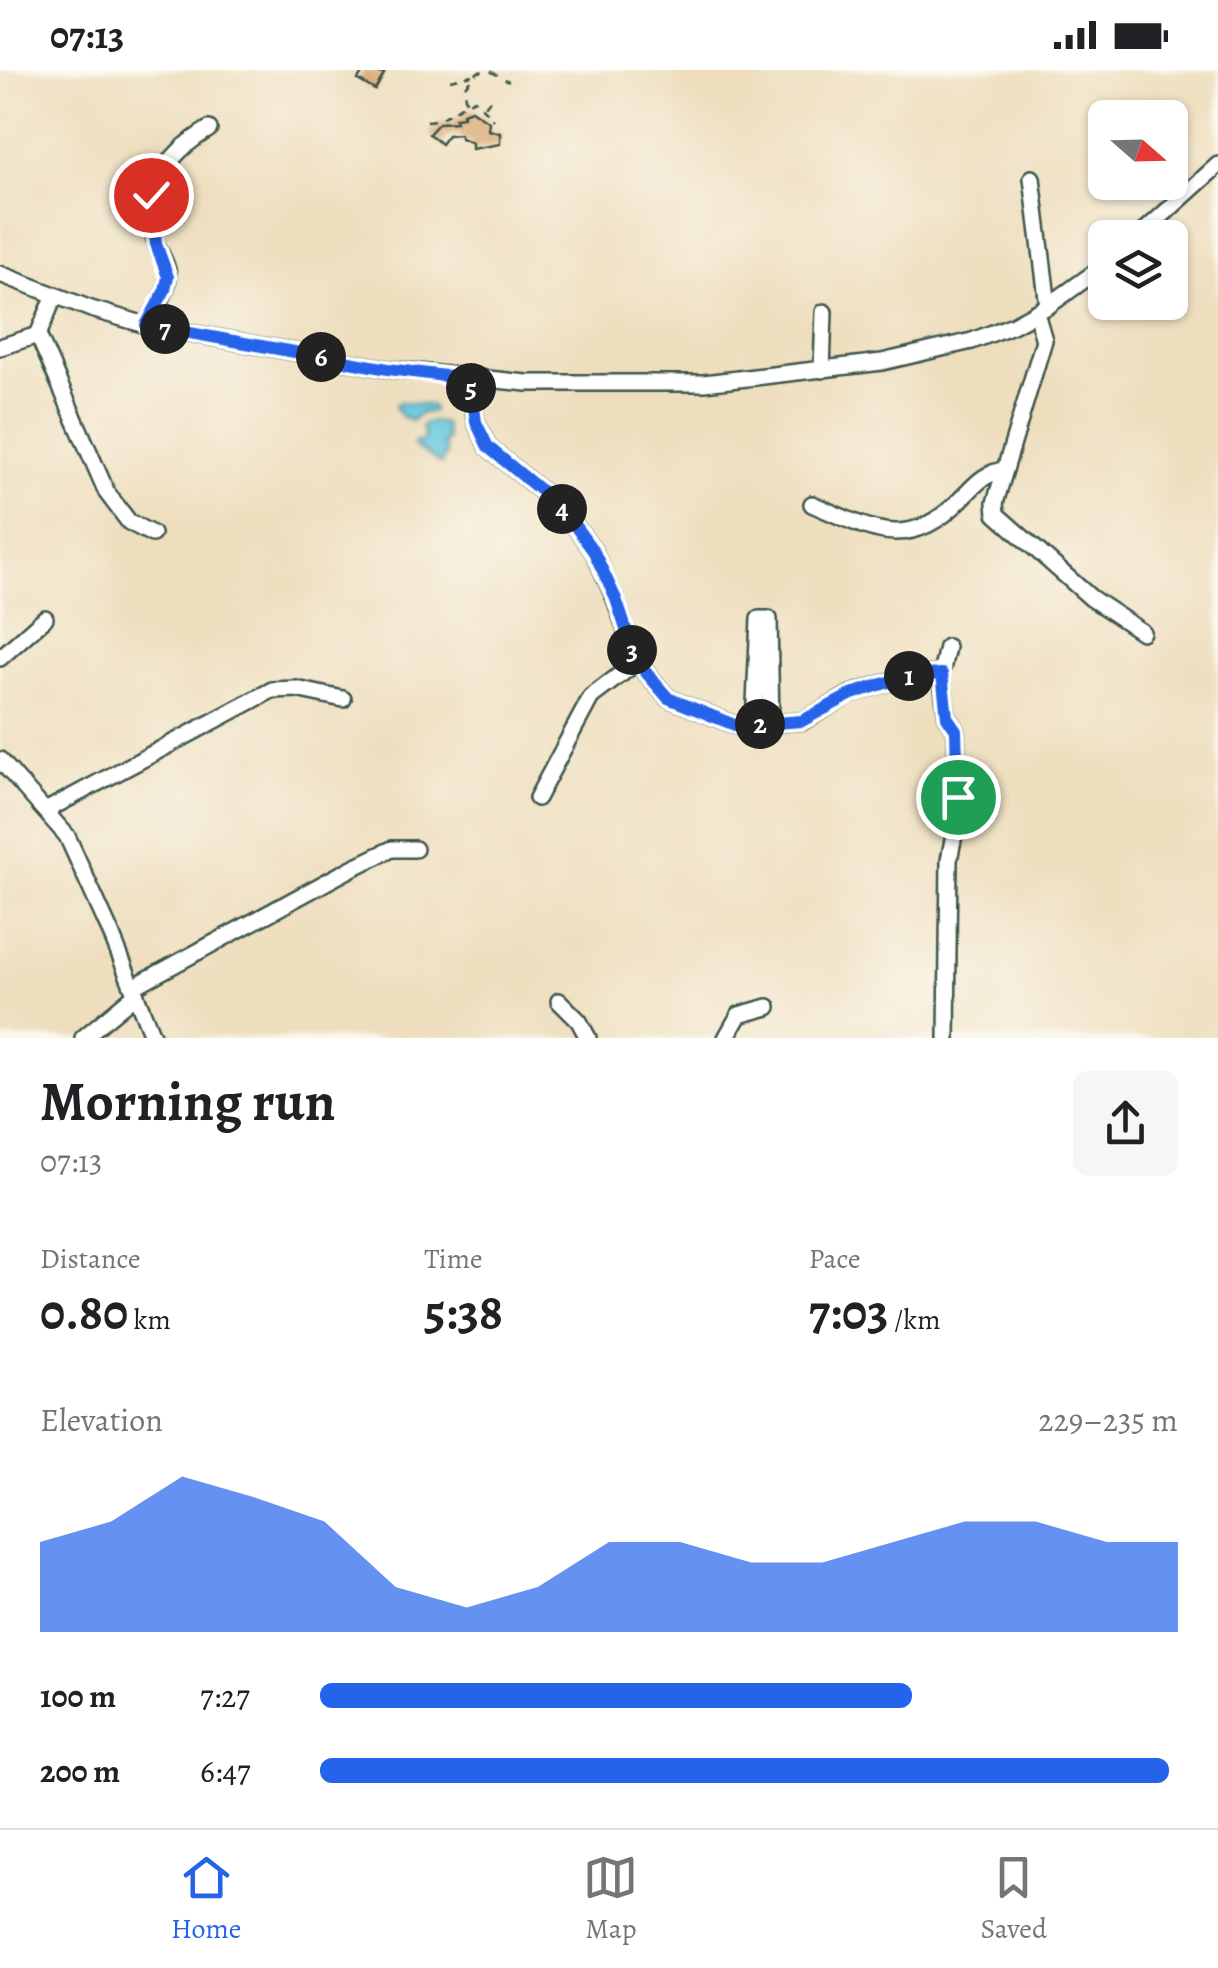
<!DOCTYPE html>
<meta charset="utf-8">
<style>
:root{--surface:#fff;--page:#f6f6f6;--text:#202124;--muted:#757577;--line:#e0e0e0;--accent:#2563eb}
body{margin:0;font-family:Alegreya,serif;background:var(--page);color:var(--text);height:100vh;display:flex;flex-direction:column;font-size:38px;white-space:nowrap}
*{box-sizing:border-box;margin:0}
p{font-size:32px;color:var(--muted)}
.icon{flex:none;width:55px;height:55px;fill:none;stroke:currentColor;stroke-width:2;stroke-linecap:round;stroke-linejoin:round}
.map{position:relative;height:968px;overflow:hidden}
.panel{display:flex;flex-direction:column;background:var(--surface);flex:1}
.panel>*{flex:none}
.needle{width:65px;rotate:110deg}
.fabs{position:absolute;left:1088px;top:30px;display:grid;gap:20px}
.fabs a{display:grid;place-items:center;width:100px;height:100px;border-radius:15px;background:var(--surface);box-shadow:0 2px 8px #0004;font-size:50px}
.pin{position:absolute;display:grid;place-items:center;width:85px;height:85px;color:#fff;margin:-42px;border:5px solid #fff;border-radius:50%;box-shadow:0 2px 10px #0007}
.km{position:absolute;width:50px;height:50px;margin:-25px;border-radius:50%;background:#222;color:#fff;font-size:28px;line-height:50px;text-align:center}
.round{display:grid;place-items:center;flex:none;width:105px;height:105px;border-radius:15px;background:var(--page)}
.overview{display:flex;align-items:center;justify-content:space-between;height:170px;padding:0 40px}
h1{font-size:55px;font-weight:600;line-height:75px}
.metrics{display:grid;grid-template-columns:repeat(3,1fr);gap:15px;height:170px;padding:10px 40px}
.metrics div{display:grid;align-content:center}
.metrics b{font-size:50px;font-weight:600}
.metrics small{font-size:28px;font-weight:400}
.metrics p{font-size:28px}
.chart{height:280px;padding:20px 40px}
.chart p{display:flex;justify-content:space-between}
.chart svg{width:100%;height:180px;margin-top:10px;fill:var(--accent);opacity:.7}
ul{padding:0 40px;list-style:none;font-size:32px}
li{display:grid;grid-template-columns:160px 120px 1fr;align-items:center;height:75px}
li i{height:25px;border-radius:12px;background:var(--accent)}
.status{display:flex;justify-content:space-between;align-items:center;height:70px;padding:0 50px;background:var(--surface);direction:ltr}
.status svg{height:28px;fill:currentColor}
.tabs{display:flex;justify-content:space-around;align-items:center;height:140px;border-top:2px solid var(--line);background:var(--surface);font-size:28px;color:var(--muted)}
.tabs a{display:grid;justify-items:center;gap:5px}
.tabs .on{color:var(--accent)}
.map>svg:first-child{display:block}
</style>
<div class="status"><b>07:13</b><svg viewBox="0 0 49 12"><path d="M0 12V9h3v3zM5 12V6h3v6zM10 12V3h3v9zM15 12V0h3v12zM26 1h20v11H26zM47 4h2v5h-2z"/></svg></div>
<div class="map">
<svg width="1218" height="968" viewBox="0 0 1218 968">
<rect width="100%" height="100%" fill="#fbf7ec"/>
<filter id="ink" filterUnits="userSpaceOnUse"><feTurbulence type="fractalNoise" baseFrequency=".01" numOctaves="2"/><feDisplacementMap in="SourceGraphic" scale="20" xChannelSelector="R" yChannelSelector="G"/><feConvolveMatrix kernelMatrix="1 2 1 2 8 2 1 2 1" color-interpolation-filters="sRGB"/></filter>
<filter id="wash" filterUnits="userSpaceOnUse"><feTurbulence type="fractalNoise" baseFrequency=".0048" numOctaves="4" result="noise"/><feDisplacementMap in="SourceGraphic" scale="40" xChannelSelector="R" yChannelSelector="G"/><feGaussianBlur stdDeviation="2.25" result="paint"/><feColorMatrix in="noise" values="0 0 0 0 0 0 0 0 0 0 0 0 0 0 0 0 0 1.4 0 .05"/><feComposite in="paint" operator="in"/></filter>
<g filter="url(#wash)">
<rect width="100%" height="100%" fill="#eedebe"/>
<!-- water -->
<g fill="#61c6df" stroke="#40828a" stroke-width="2.5">
<polygon points="399,332 432,336 433,341 419,344 412,351 401,346 395,336"/>
<polygon points="432,351 444,354 447,369 443,373 446,384 441,394 414,376 415,371 421,372 425,367 421,356"/>
</g>
<g id="blocks">
<!-- building -->
<g fill="#d7a26b">
<polygon points="364,0 384,4 375,20 358,10"/>
<polygon points="471,40 489,52 488,60 500,63 500,74 472,79 472,73 461,68 460,64 448,65 441,74 429,64 439,53 456,52 455,48 463,47 463,43"/>
</g>
</g>
</g>
<g filter="url(#ink)">
<use href="#blocks" fill-opacity="0" stroke="#3e5549" stroke-width="2.5"/>
<g fill="none" stroke-linecap="round" stroke-linejoin="round">
<!-- minor casing -->
<g stroke="#3e5549" stroke-width="20">
<g id="minor">
<polyline points="1032,108 1048,236"/>
<polyline points="1137,168 1218,95"/>
<polyline points="0,204 91,239 146,255 388,299 527,313 704,313 882,292 972,271 1013,255 1048,236 1105,195"/>
<polyline points="1036,243 1044,270 995,433 996,444 1091,528 1142,562"/>
<path d="M146 255C154 240 168 223 168 205 167 194 161 186 157 176 139 124 165 85 209 59"/>
<polyline points="38,265 107,423 129,452 152,464"/>
<polyline points="0,277 38,265 55,225"/>
<polyline points="822,300 824,242"/>
<polyline points="469,309 476,352 488,377 562,438 594,482 615,529 637,592 668,628 737,656 803,651 851,624 907,606 941,604"/>
<path d="M812 434C870 459 908 484 961 429 975 415 985 402 1005 400"/>
<polyline points="947,577 941,604 947,647 956,660 958,745 949,790 947,968"/>
<polyline points="0,588 45,548"/>
<polyline points="754,654 759,549 769,549 771,653"/>
<polyline points="0,690 67,766 110,861 153,968"/>
<polyline points="537,728 591,627 637,592"/>
<polyline points="47,740 272,620 296,619 343,629"/>
<polyline points="133,917 352,798 392,779 415,779"/>
<polyline points="559,931 579,951 588,968"/>
<polyline points="83,968 136,924"/>
<polyline points="726,968 739,945 768,937"/>
</g>
</g>
<!-- path -->
<g stroke="#3e5549" stroke-width="2.5" stroke-dasharray="8 8" stroke-linecap="butt">
<polyline points="450,10 472,5"/>
<polyline points="466,31 463,18 478,2 490,1 509,11"/>
<polyline points="485,36 492,27"/>
<path d="M426 51C448 50 456 36 475 29L493 50"/>
</g>
<!-- minor -->
<use href="#minor" stroke="#fff" stroke-width="15"/>
</g>
</g>
<g fill="none" stroke-linecap="round" stroke-linejoin="round" filter="url(#ink)">
<!-- route casing -->
<g stroke="#fff" stroke-width="20">
<polyline id="route" points="151,125 156,174 168,207 165,220 146,255 388,299 470,309 476,352 488,377 562,438 594,482 616,529 637,592 668,628 737,656 802,651 852,624 907,606 942,604 947,647 956,660 958,727"/>
</g>
<!-- route -->
<use href="#route" stroke="#2563eb" stroke-width="12"/>
</g>
</svg>
<div class="fabs">
<a><svg class="needle" viewBox="-14 -14 28 28"><path d="M0-13l5 13h-10z" fill="#e53935"/><path d="M0 13l5-13h-10z" fill="#757577"/></svg></a>
<a><svg class="icon" aria-label="layers" viewBox="0 0 24 24"><path d="M12 4l9 5-9 5-9-5zM3 14l9 5 9-5"/></svg></a>
</div>
<div class="pin" style="left:958px;top:727px;background:#1e9e55"><svg class="icon" aria-label="arrive" viewBox="0 0 24 24"><path d="M6 21V4h12l-3 4 3 4H6"/></svg></div>
<div class="pin" style="left:151px;top:125px;background:#d93025"><svg class="icon" aria-label="check" viewBox="0 0 24 24"><path d="M5 12l5 5 9-10"/></svg></div>
<b class="km" style="left:909px;top:606px">1</b>
<b class="km" style="left:760px;top:654px">2</b>
<b class="km" style="left:632px;top:580px">3</b>
<b class="km" style="left:562px;top:439px">4</b>
<b class="km" style="left:471px;top:318px">5</b>
<b class="km" style="left:321px;top:287px">6</b>
<b class="km" style="left:165px;top:259px">7</b>
</div>
<section class="panel">
<div class="overview"><div><h1>Morning run</h1><p>07:13</p></div><a class="round"><svg class="icon" aria-label="share" viewBox="0 0 24 24"><path d="M12 15V3M7 8l5-5 5 5M5 13v7h14v-7"/></svg></a></div>
<div class="metrics">
<div><p>Distance</p><b>0.80<small> km</small></b></div>
<div><p>Time</p><b>5:38</b></div>
<div><p>Pace</p><b>7:03<small> /km</small></b></div>
</div>
<div class="chart"><p><span>Elevation</span>229–235 m</p>
<svg viewBox="0 0 160 44" preserveAspectRatio="none"><path d="M0 44V22L10 17L20 6L30 11L40 17L50 33L60 38L70 33L80 22L90 22L100 27L110 27L120 22L130 17L140 17L150 22L160 22V44z"/></svg>
</div>
<ul>
<li><b>100 m</b>7:27<i style="width:69%"></i></li>
<li><b>200 m</b>6:47<i style="width:99%"></i></li>
</ul>
</section>
<nav class="tabs">
<a class="on"><svg class="icon" aria-label="home" viewBox="0 0 24 24"><path d="M3 11l9-7 9 7M6 9v11h12V9"/></svg>Home</a>
<a><svg class="icon" aria-label="map" viewBox="0 0 24 24"><path d="M3 6l6-2 6 2 6-2v14l-6 2-6-2-6 2zM9 4v14M15 6v14"/></svg>Map</a>
<a><svg class="icon" aria-label="saved" viewBox="0 0 24 24"><path d="M7 4h10v16l-5-4-5 4z"/></svg>Saved</a>
</nav>
